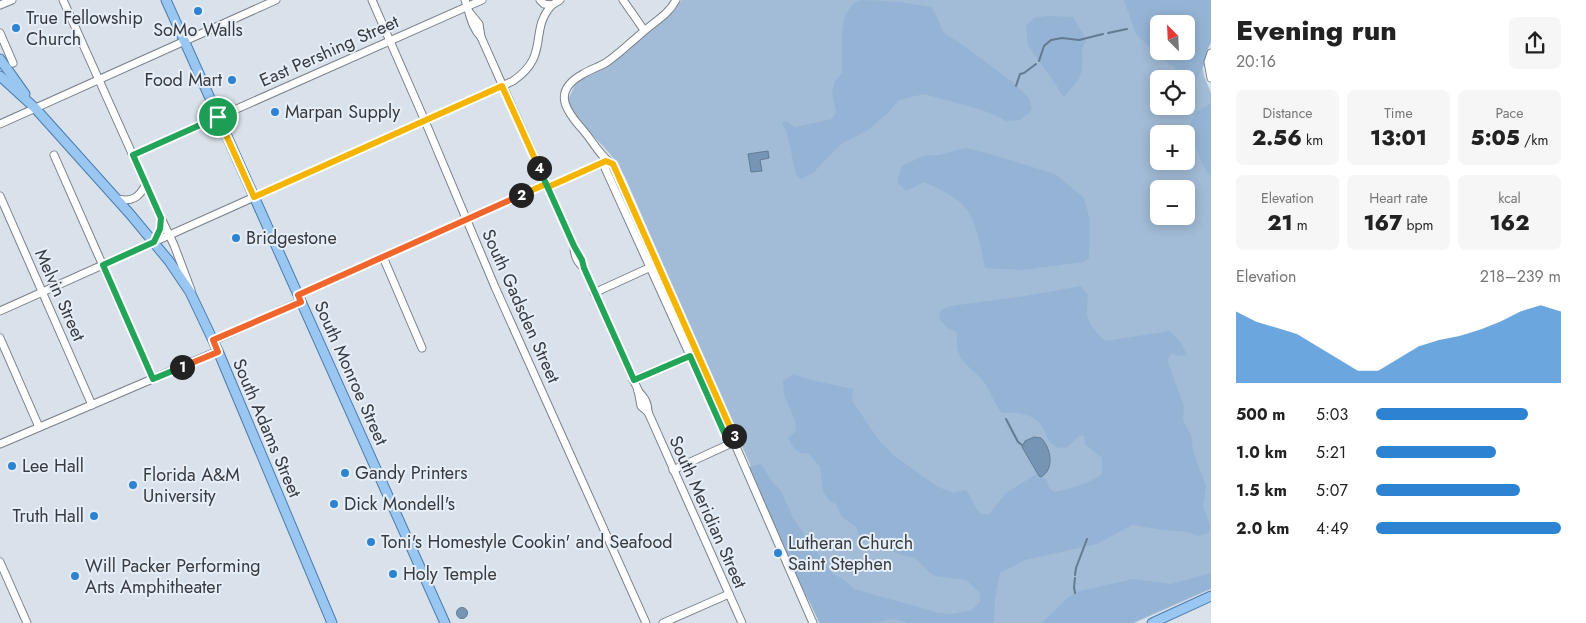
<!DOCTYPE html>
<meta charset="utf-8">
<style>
:root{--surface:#fff;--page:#f6f6f6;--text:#222;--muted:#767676;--accent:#2d83d1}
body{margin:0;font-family:Jost,sans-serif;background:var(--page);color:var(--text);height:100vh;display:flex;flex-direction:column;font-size:19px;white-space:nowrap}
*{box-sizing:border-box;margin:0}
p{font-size:16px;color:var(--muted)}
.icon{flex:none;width:28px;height:28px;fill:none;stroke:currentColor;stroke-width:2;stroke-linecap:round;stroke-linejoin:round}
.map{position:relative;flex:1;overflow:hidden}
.panel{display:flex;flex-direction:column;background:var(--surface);width:375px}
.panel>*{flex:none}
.needle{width:32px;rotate:336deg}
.buttons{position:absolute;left:1150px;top:15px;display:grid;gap:10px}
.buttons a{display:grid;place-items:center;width:45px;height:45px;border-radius:8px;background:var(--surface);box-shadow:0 2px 12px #0003;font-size:25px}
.pin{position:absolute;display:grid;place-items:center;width:42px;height:42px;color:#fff;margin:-21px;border:2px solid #fff;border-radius:50%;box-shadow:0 1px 5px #0007}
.km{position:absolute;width:25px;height:25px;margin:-12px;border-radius:50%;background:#222;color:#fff;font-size:14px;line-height:25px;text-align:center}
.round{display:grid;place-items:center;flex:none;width:52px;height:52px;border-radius:8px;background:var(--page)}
.summary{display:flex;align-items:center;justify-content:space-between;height:85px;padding:0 25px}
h1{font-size:28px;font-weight:800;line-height:38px}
.metrics{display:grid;grid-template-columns:repeat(3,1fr);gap:8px;height:85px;padding:5px 25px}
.metrics div{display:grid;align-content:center;border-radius:8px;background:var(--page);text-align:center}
.metrics b{font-size:21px;font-weight:800}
.metrics small{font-size:14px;font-weight:400}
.metrics p{font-size:14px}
.chart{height:140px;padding:10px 25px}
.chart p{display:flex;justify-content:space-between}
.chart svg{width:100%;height:90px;margin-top:5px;fill:var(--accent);opacity:.7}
ul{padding:0 25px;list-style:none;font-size:16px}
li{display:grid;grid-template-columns:80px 60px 1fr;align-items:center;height:38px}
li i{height:12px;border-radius:6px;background:var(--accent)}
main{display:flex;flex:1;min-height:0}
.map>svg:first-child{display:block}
</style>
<main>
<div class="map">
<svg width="1211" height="623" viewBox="0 0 1211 623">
<rect width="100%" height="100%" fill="#d9e1ea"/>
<!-- green -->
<path fill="#a2bbd6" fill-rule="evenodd" d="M682 0H1211L1201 59 1204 76 1211 93V589L1134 623H819L625 177C620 170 616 161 610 154 596 137 577 123 567 102L575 85 583 77 609 64 672 12ZM1159 24H1186V51H1159ZM1159 79H1186V106H1159ZM1159 134H1186V161H1159ZM1159 189H1186V216H1159Z"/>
<!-- forest -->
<g fill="#95b4d5" fill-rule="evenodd">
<polygon points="861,0 899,2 932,7 944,33 960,43 1015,84 1029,98 1032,110 1020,120 1006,121 995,115 979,109 924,94 899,100 888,113 868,130 841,144 814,172 801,179 796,175 788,137 782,122 786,121 795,127 832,119 836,112 832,93 835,81 842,73 842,33 845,15 854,3"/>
<path d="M1124 0H1211V42L1207 51 1204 65 1196 81 1181 73 1155 53 1136 34ZM1159 24H1186V51H1159Z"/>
<path d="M1047 16 1073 17C1077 25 1084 33 1086 41 1079 50 1084 59 1082 69 1081 80 1071 88 1064 97L1028 45 1026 26 1034 18Z"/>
<polygon points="1211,103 1211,177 1205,169 1188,128 1197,112"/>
<path d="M966 148 987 153 1055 174 1084 198 1090 220 1089 258 1083 262 1022 270 985 268C981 248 977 218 961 203 951 194 937 188 924 182L906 191 897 182 902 166 923 156 939 155Z"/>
<path d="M1081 286 1088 295C1085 321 1087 322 1105 341L1170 331 1181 343 1187 355 1178 356 1172 353 1167 360 1184 406 1183 420 1191 435 1193 451 1206 486 1203 507 1211 528 1207 534 1198 536 1188 532 1163 530 1132 525 1097 544 1025 560 1000 573 995 598 994 623H908C888 615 887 622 869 623 854 623 837 623 821 623L804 592 748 467 761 464 773 483 781 491 793 518 832 573 844 580 854 589 939 613 951 614 972 610 980 602V593L966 580 935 576 928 571 915 558 898 554 888 548 873 545 865 540 859 535 856 527 842 517 836 504 829 501 823 491 820 467 809 454 800 453 793 447 788 438 796 431 795 420 784 395 783 381 794 374 807 379 853 389 852 401 879 440 892 454 938 487 954 493 966 490C972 498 974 507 981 514H989L1006 493 1036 474 1046 479 1050 489 1054 492C1070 489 1088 484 1102 474V458L1085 444 1084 436 1080 435 1068 447 1058 448C1045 440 1049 438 1042 426 1033 413 1016 412 1002 413 993 402 991 392 984 382 976 372 962 364 958 351 956 345 958 338 956 332L947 328 939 318 941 310 951 306 1025 296Z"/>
<polygon points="1211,573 1211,588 1131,623 1042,623 1065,600 1076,592 1133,579 1171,584"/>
</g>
<!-- water -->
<g fill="#7695b5" stroke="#637a91">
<polygon points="768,151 769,158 760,160 762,171 751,172 748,154"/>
<path d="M1034 437 1041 438C1051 448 1055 469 1041 477L1039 476 1022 447 1025 441Z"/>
<circle cx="462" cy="613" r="5.5"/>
</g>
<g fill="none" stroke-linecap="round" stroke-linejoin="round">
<!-- stream -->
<g stroke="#637a91" stroke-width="2">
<polyline points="1108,33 1127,29"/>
<polyline points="1039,61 1044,46 1051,40 1062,38 1079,40 1103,34"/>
<polyline points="1016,86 1020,74 1024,73 1036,64"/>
<polyline points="1006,419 1018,442 1022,445"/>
<polyline points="1075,575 1076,568 1087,539"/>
<polyline points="1075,593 1074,587 1075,578"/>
</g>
<!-- minor casing -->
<g stroke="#7a8189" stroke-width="9">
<g id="minor">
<polyline points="63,0 161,218 174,245 191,290"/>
<polyline points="372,0 425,121 495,287 646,623"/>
<path d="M465 0C470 13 471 27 481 37L574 246 582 260 584 268 638 390 641 406 648 412 742 623"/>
<polyline points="540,0 544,4 552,5 560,0"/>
<polyline points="623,0 644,30"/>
<path d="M676 0C669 14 654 22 643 32 631 42 620 53 607 62 599 67 591 69 583 74 552 91 565 110 583 130 592 140 601 158 613 164L733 433 734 442 813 623"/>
<polyline points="0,5 12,0"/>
<polyline points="470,13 479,24 481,37"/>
<polyline points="0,33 13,63"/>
<polyline points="1211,53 1208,62 1211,78"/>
<polyline points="0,124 276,0"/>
<polyline points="54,155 153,379"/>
<polyline points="133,155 482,0"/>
<polyline points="607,161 605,168 727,437 734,442"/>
<polyline points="548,187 607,161"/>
<polyline points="0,196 92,405"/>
<path d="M117 199C132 202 139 198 146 184"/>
<polyline points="154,242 160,229 161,218"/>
<path d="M574 246C574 255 576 261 583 267"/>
<polyline points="383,257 422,348"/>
<polyline points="594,293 653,266"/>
<polyline points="298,295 546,184"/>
<path d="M0 311 513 81C551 55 528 31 552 5"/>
<polyline points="0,338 39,427"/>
<polyline points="213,341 301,301"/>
<polyline points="633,380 693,355"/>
<path d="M638 391C645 398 648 403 648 412"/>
<polyline points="0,444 218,351"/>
<polyline points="673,470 734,442"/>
<polyline points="0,562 27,623"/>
<polyline points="663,623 729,594"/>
</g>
</g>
<!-- major casing -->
<g stroke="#4b7cad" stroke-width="11">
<g id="major">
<polyline points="166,0 445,623"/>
<polyline points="0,59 25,94"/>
<polyline points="0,76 35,108 130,214 169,261 190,292 218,351 332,623"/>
<polyline points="1152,623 1211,596"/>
</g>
</g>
<!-- minor -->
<use href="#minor" stroke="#fff" stroke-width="7"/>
<!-- major -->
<use href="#major" stroke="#9ac6f2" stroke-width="9"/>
</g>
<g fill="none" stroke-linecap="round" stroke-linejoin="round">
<!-- split-1 casing -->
<g stroke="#fff" stroke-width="10">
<polyline id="split-1" points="182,367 153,379 103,265 154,242 160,229 161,218 133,155 218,117"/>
</g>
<!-- split-2 casing -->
<g stroke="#fff" stroke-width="10">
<polyline id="split-2" points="182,367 218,352 213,340 301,302 298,295 521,195"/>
</g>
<!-- split-3 casing -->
<g stroke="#fff" stroke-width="10">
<polyline id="split-3" points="521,195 546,184 548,187 606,161 613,164 734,436"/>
</g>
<!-- split-4 casing -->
<g stroke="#fff" stroke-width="10">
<polyline id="split-4" points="539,168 574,246 582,260 584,268 634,380 690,356 726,437 734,442 734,436"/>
</g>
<!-- split-5 casing -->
<g stroke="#fff" stroke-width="10">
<polyline id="split-5" points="218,117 254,197 502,86 539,168"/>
</g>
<!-- split-1 -->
<use href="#split-1" stroke="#22a559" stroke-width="6"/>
<!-- split-2 -->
<use href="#split-2" stroke="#f0652b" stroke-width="6"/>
<!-- split-3 -->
<use href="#split-3" stroke="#f5b400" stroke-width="6"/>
<!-- split-4 -->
<use href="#split-4" stroke="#22a559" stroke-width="6"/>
<!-- split-5 -->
<use href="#split-5" stroke="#f5b400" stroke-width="6"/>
</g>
<!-- markers -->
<g fill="#2d83d1" stroke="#e6eef7" stroke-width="2">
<circle cx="198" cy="11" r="5"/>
<circle cx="16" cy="28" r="5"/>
<circle cx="232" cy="80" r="5"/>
<circle cx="275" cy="112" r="5"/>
<circle cx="236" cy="238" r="5"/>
<circle cx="12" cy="466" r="5"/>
<circle cx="345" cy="473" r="5"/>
<circle cx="133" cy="485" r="5"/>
<circle cx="334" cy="504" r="5"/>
<circle cx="94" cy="516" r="5"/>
<circle cx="371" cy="542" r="5"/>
<circle cx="778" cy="553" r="5"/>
<circle cx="393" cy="574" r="5"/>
<circle cx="75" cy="576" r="5"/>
</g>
<g text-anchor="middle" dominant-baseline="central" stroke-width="4" stroke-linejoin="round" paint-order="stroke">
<!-- poi labels -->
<g font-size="18" fill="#373a3e" stroke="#e6eef7" text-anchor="start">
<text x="26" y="18">True Fellowship<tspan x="26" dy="21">Church</tspan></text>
<text x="198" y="30" text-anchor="middle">SoMo Walls</text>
<text x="222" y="80" text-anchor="end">Food Mart</text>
<text x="285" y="112">Marpan Supply</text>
<text x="246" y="238">Bridgestone</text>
<text x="22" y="466">Lee Hall</text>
<text x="355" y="473">Gandy Printers</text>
<text x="143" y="475">Florida A&amp;M<tspan x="143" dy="21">University</tspan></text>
<text x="344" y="504">Dick Mondell's</text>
<text x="84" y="516" text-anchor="end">Truth Hall</text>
<text x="381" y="542">Toni's Homestyle Cookin' and Seafood</text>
<text x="788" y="543">Lutheran Church<tspan x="788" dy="21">Saint Stephen</tspan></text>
<text x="85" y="566">Will Packer Performing<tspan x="85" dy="21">Arts Amphitheater</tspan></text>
<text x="403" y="574">Holy Temple</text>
</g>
<!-- street labels -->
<g font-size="18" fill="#373a3e" stroke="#e6eef7">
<text transform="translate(329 51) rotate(-24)">East Pershing Street</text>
<text transform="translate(60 295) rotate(66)">Melvin Street</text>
<text transform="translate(521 306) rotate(66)">South Gadsden Street</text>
<text transform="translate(351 373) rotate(66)">South Monroe Street</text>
<text transform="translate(267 428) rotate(67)">South Adams Street</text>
<text transform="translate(708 512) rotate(66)">South Meridian Street</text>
</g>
</g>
</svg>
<div class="buttons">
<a><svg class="needle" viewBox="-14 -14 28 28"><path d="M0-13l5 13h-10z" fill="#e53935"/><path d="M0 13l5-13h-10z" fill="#767676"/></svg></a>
<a><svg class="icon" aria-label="locate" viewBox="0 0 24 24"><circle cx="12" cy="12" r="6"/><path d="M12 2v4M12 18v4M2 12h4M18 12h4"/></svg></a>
<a>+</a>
<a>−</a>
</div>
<div class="pin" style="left:218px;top:117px;background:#1e9e55"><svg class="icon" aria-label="arrive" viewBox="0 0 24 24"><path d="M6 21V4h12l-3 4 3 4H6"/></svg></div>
<b class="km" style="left:182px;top:367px">1</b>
<b class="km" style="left:521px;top:195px">2</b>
<b class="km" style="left:734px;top:436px">3</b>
<b class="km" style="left:539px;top:168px">4</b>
</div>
<section class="panel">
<div class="summary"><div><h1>Evening run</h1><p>20:16</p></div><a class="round"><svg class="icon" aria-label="share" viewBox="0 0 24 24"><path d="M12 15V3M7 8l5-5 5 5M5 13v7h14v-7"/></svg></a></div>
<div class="metrics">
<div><p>Distance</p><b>2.56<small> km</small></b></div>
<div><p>Time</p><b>13:01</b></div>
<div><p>Pace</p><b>5:05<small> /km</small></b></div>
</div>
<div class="metrics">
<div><p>Elevation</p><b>21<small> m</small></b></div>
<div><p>Heart rate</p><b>167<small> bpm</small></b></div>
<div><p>kcal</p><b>162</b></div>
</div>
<div class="chart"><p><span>Elevation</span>218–239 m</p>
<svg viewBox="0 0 160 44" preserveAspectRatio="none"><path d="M0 44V9L10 14L20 17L30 20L40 26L50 32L60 38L70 38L80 32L90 26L100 23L110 21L120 18L130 14L140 9L150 6L160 9V44z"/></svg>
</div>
<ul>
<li><b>500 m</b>5:03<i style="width:82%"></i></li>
<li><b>1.0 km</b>5:21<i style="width:65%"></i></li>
<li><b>1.5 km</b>5:07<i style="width:78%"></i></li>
<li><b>2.0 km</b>4:49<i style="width:100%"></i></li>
</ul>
</section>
</main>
